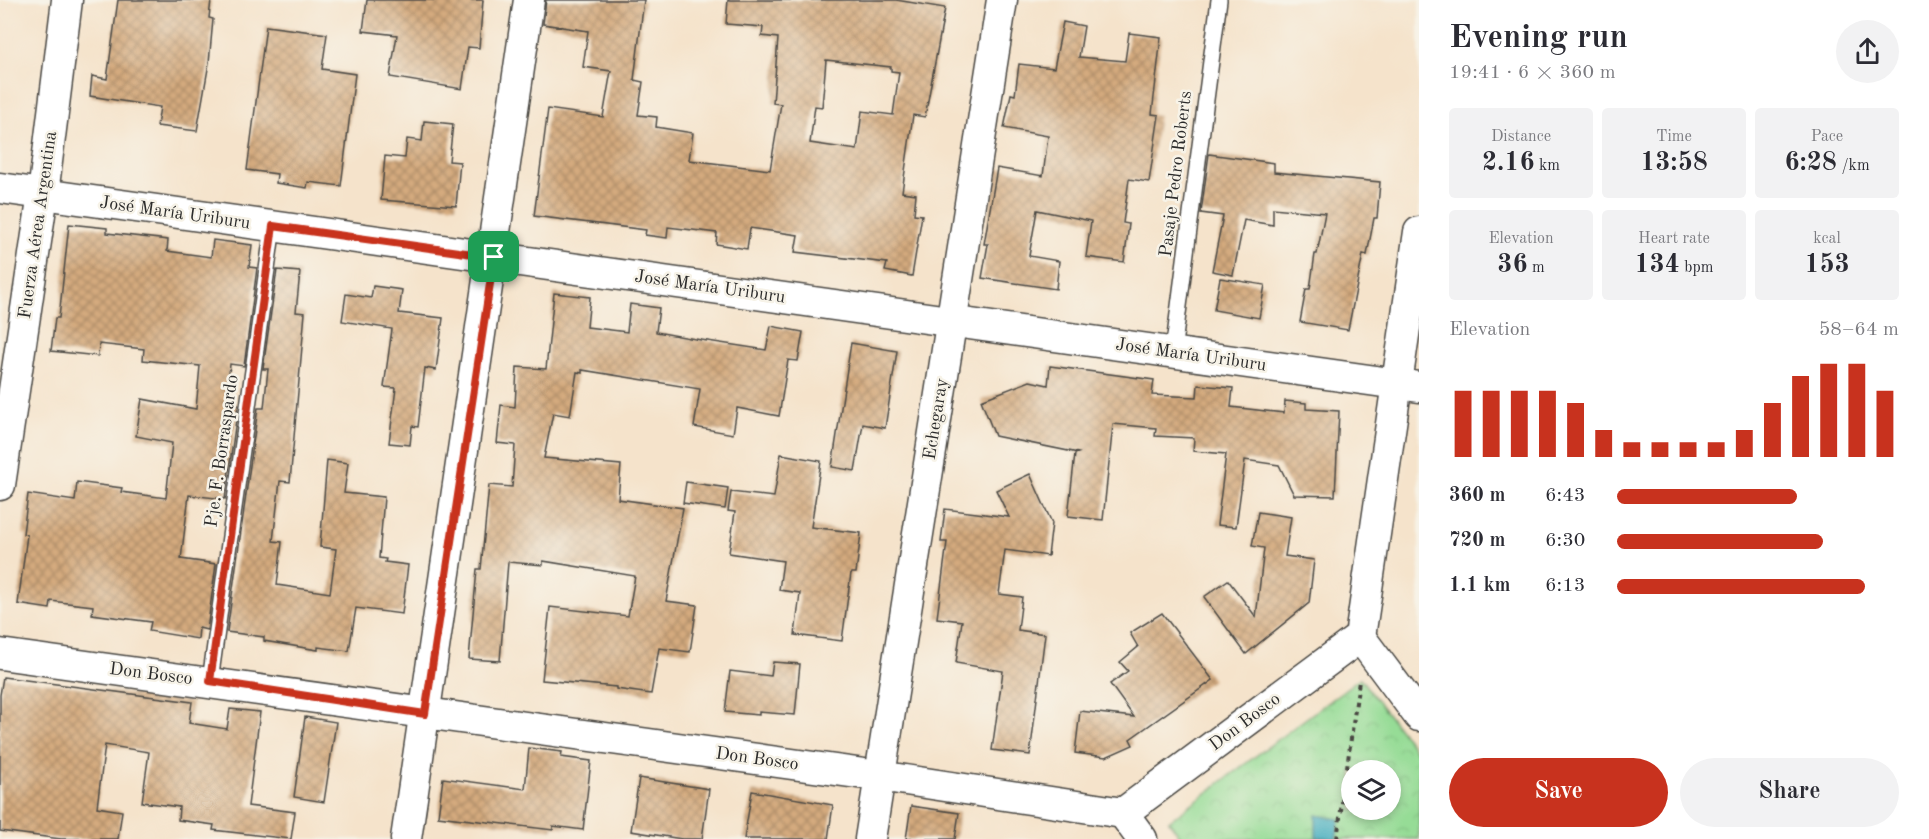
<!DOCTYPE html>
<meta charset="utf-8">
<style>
:root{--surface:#fff;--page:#f2f2f3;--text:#2b2b33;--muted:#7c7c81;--accent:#c8321e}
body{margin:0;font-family:"Old Standard TT",serif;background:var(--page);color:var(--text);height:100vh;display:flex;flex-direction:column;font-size:22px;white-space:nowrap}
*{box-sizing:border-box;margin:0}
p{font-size:20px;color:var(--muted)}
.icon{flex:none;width:33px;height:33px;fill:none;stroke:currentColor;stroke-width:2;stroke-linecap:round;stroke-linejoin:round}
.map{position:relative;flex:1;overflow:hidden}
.sheet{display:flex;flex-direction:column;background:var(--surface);width:510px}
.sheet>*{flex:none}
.controls{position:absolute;left:1341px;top:760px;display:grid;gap:12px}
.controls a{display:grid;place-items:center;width:60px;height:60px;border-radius:50%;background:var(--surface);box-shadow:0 3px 9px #0003;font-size:30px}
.pin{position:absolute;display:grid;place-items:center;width:51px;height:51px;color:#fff;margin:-26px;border-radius:12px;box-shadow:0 3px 9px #0006}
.round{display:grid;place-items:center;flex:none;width:63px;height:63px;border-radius:32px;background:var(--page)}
.headline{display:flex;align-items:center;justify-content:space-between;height:102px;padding:0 30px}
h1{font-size:33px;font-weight:700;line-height:45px}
.metrics{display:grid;grid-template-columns:repeat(3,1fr);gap:9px;height:102px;padding:6px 30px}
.metrics div{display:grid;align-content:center;border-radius:6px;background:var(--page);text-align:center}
.metrics b{font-size:26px;font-weight:700}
.metrics small{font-size:16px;font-weight:400}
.metrics p{font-size:16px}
.chart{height:168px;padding:12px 30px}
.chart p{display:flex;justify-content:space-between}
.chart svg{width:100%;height:108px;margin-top:6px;stroke:var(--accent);stroke-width:6}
.action{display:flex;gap:12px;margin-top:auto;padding:12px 30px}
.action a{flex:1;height:69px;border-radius:36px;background:var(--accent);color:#fff;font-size:24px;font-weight:700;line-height:69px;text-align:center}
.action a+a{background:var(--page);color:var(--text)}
ul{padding:0 30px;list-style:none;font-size:20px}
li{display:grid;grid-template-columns:96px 72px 1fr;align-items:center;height:45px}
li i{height:15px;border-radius:8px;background:var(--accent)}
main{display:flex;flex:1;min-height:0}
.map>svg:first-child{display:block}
</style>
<main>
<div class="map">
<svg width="1419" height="839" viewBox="0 0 1419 839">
<defs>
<pattern id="park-crowns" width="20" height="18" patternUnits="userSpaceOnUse" patternTransform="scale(1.5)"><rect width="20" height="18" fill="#96dc96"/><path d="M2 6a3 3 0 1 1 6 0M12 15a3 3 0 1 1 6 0" fill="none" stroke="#81bd81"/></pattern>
<pattern id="building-cross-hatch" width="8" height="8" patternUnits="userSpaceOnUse" patternTransform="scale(1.5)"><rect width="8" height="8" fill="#d4aa7e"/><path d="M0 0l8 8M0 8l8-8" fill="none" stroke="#ac8b67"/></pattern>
</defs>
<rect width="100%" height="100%" fill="#f7f3e8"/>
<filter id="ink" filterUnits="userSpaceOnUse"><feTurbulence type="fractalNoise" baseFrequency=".0167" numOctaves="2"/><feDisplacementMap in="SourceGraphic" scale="12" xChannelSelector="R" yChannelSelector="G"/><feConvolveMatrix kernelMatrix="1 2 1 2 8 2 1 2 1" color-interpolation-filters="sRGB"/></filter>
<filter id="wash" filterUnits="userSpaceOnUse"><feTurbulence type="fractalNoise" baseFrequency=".008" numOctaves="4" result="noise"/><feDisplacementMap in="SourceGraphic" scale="24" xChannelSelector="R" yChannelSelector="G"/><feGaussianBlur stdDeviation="1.35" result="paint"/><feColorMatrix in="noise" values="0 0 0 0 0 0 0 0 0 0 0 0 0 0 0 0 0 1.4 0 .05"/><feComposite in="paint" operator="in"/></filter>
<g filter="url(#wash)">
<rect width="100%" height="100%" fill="#f5e3cb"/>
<!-- park -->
<path fill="url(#park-crowns)" stroke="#608460" stroke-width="1.5" fill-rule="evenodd" d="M1360 678 1419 755V839H1182L1169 821ZM1352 771H1390V810H1352Z"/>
<!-- water -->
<polygon fill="#3eabbd" stroke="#346b74" stroke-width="1.5" points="1316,815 1340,819 1336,839 1316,837"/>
<g id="blocks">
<!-- building -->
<g fill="url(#building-cross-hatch)" fill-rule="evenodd">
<polygon points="118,0 211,0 209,18 213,19 209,63 197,131 157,126 160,107 90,96 92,76 107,79"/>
<polygon points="367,0 483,0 479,48 468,47 462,89 390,77 397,35 363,31"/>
<path d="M546 0H644L634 80 643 82 638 115 657 117 656 127 693 133 689 160 770 170 781 104 773 103 778 38 762 36 763 27 726 24 728 0H896L945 8 925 117 913 115 902 192 916 194 914 214 922 215 912 276 885 271 887 263 795 252 798 235 750 228 747 249 716 244 717 233 668 227 667 238 645 235 646 230 534 216 548 109 603 117 611 71 583 67 588 31 543 24ZM826 60 891 67V71L899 72 893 115 862 111 857 150 810 143 815 106 822 107Z"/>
<polygon points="1063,22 1084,26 1079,57 1125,61 1129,33 1161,37 1152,114 1159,115 1149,182 1129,179 1123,223 1129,224 1124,262 1086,257 1091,221 1037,210 1029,256 1059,261 1056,289 982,278 988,244 984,244 997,168 1043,176 1048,136 1004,128 1011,94 1015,95 1019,64 1054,68"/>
<polygon points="266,26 327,34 322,69 355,74 341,186 308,182 307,188 276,183 277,174 247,170"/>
<polygon points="424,121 453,124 449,161 460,162 456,206 381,200 385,156 405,158 407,139 422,141"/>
<polygon points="1209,154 1274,163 1274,172 1380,182 1377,218 1374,218 1367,255 1363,254 1348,330 1300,322 1306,289 1310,289 1315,254 1317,254 1325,213 1273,208 1273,225 1244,220 1233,275 1212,271 1223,216 1201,213"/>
<polygon points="69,224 107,228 107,233 168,240 167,251 211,257 213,240 252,245 249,267 257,268 244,366 230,364 226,403 238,405 225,499 189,495 181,559 216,564 207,630 199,628 198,639 149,631 151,622 92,614 93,606 51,601 50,609 18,604 27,535 23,534 28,494 75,501 77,482 122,488 121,492 166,498 172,443 136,436 142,399 196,409 200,366 143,360 144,349 99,344 98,356 51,351 55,318 59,318"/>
<polygon points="277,270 300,272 296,312 305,313 290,482 280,481 273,541 282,542 277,585 330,593 336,549 320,547 327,460 348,463 344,493 384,497 379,558 386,559 385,562 408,565 402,614 356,608 349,651 318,647 318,650 264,641 264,637 227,632 258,408 264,408 268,369 263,369"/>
<polygon points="1220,278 1265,285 1259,318 1214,310"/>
<polygon points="373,286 402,290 399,313 443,318 436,370 425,368 418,427 412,426 410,445 389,443 396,388 384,387 392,329 342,321 346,294 371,298"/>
<polygon points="554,293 590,297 587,327 627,332 630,304 659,308 656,332 701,340 766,350 771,326 803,332 798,361 788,360 779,416 737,408 733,434 694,427 700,389 582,370 582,373 577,372 570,416 553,413 544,458 621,465 618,499 683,508 666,601 697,605 690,652 659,648 651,694 616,689 616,687 542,680 550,607 628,616 635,576 543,561 543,565 508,562 500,661 469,659 477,569 481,569 489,485 512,487 515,445 497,443 501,405 515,407 517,367 546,369"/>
<polygon points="851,343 897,351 885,428 863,424 855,471 832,467"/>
<polygon points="1050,366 1154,380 1152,395 1197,397 1198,385 1233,388 1231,407 1284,413 1285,401 1306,403 1306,409 1339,411 1335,496 1294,495 1279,465 1245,460 1236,527 1217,525 1226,454 1193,451 1194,438 1155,436 1156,428 1113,424 1103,520 1068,516 1075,454 1078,453 995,436 981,400 1030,381 1048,385"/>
<polygon points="781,454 821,461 811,527 861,533 856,573 851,573 842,641 795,635 800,593 779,590 783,561 729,553 735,512 728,511 731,492 774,497"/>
<polygon points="1030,474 1052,523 1048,556 1005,550 999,594 1022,597 1018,630 1045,634 1030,755 992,750 1003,671 956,663 962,621 937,618 947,542 941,542 945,509 1009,517 996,490"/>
<polygon points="686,482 728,488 725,509 683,503"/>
<polygon points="1258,512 1291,517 1285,556 1314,560 1309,603 1246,654 1204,597 1228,580 1256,617 1264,548 1252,546"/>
<polygon points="1162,613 1213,680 1130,739 1133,745 1106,757 1075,753 1080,711 1134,717 1110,684 1128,671 1120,662 1138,647 1130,633"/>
<polygon points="773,662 800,664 795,715 759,712 759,715 725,712 730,671 771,676"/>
<polygon points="3,677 192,702 189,723 227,729 230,709 260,712 248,806 295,812 291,839 213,830 214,825 178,820 179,807 142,802 149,752 105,745 97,807 122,811 118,839 61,839 0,831 0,695"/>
<polygon points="305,717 336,722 324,802 294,797"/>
<polygon points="529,748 562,752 561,757 591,761 583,830 553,826 553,830 438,816 443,778 525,789"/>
<polygon points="639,778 709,789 702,839 682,839 631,831"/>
<polygon points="752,791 833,805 828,839 744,839"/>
<polygon points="911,806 959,813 955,839 906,839"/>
</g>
</g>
</g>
<g filter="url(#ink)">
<use href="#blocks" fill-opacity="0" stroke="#494743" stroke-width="1.5"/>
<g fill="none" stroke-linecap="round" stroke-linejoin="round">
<!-- service casing -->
<g stroke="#494743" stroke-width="18">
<g id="service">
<polyline points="1173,352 1219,0"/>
<polyline points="210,681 273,226"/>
</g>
</g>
<!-- minor casing -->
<g stroke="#494743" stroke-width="33">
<g id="minor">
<polyline points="0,188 1419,387"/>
<polyline points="0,485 43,194 67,0"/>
<polyline points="1360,637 1419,232"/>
<polyline points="0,654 879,776 1123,813 1360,637 1419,716"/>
<polyline points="1123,813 1142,839"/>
<polyline points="406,839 529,0"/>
<polyline points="870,839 1002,0"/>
</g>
</g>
<!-- path -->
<polyline stroke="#494743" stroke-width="4" stroke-dasharray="4.5 4.5" stroke-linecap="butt" points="1337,839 1359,681"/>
<!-- service -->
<use href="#service" stroke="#fff" stroke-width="15"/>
<!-- minor -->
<use href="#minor" stroke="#fff" stroke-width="30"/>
</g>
</g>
<g fill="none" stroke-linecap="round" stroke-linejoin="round" filter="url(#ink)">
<!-- route casing -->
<g stroke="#fff" stroke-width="12">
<polygon id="route" points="273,226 494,257 425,714 210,681"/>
</g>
<!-- route -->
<use href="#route" stroke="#c8321e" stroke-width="8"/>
</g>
<g text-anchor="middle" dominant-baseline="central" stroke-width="5" stroke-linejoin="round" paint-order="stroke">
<!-- street labels -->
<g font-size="18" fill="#2b2b2b" stroke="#f7f3e8">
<text transform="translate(1176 174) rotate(-83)">Pasaje Pedro Roberts</text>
<text transform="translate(175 213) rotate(8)">José María Uriburu</text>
<text transform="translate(38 225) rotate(-82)">Fuerza Aérea Argentina</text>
<text transform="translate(710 287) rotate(8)">José María Uriburu</text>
<text transform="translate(1191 355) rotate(8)">José María Uriburu</text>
<text transform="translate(936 419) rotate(-81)">Echegaray</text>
<text transform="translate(222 451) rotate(-82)">Pje. F. Borraspardo</text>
<text transform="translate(151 674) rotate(7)">Don Bosco</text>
<text transform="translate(1245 722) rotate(-37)">Don Bosco</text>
<text transform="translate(757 759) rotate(8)">Don Bosco</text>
</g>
</g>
</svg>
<div class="controls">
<a><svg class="icon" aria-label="layers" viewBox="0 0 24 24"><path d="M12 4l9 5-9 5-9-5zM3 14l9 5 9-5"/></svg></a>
</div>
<div class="pin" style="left:494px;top:257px;background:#1e9e55"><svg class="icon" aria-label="arrive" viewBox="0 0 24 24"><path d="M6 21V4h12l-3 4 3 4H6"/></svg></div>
</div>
<section class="sheet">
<div class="headline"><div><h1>Evening run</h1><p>19:41 · 6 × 360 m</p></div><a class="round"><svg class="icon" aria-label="share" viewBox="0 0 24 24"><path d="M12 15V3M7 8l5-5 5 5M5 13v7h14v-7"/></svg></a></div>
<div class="metrics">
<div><p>Distance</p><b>2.16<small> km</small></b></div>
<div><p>Time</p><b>13:58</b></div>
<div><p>Pace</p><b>6:28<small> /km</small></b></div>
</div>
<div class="metrics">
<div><p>Elevation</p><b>36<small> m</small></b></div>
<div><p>Heart rate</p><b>134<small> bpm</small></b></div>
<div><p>kcal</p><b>153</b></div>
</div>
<div class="chart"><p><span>Elevation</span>58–64 m</p>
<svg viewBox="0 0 160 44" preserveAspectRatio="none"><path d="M5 44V17M15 44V17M25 44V17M35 44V17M45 44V22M55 44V33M65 44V38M75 44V38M85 44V38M95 44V38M105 44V33M115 44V22M125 44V11M135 44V6M145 44V6M155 44V17"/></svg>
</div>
<ul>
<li><b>360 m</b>6:43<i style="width:64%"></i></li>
<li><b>720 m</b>6:30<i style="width:73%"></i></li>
<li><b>1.1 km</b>6:13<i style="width:88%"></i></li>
</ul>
<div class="action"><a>Save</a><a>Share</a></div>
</section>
</main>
